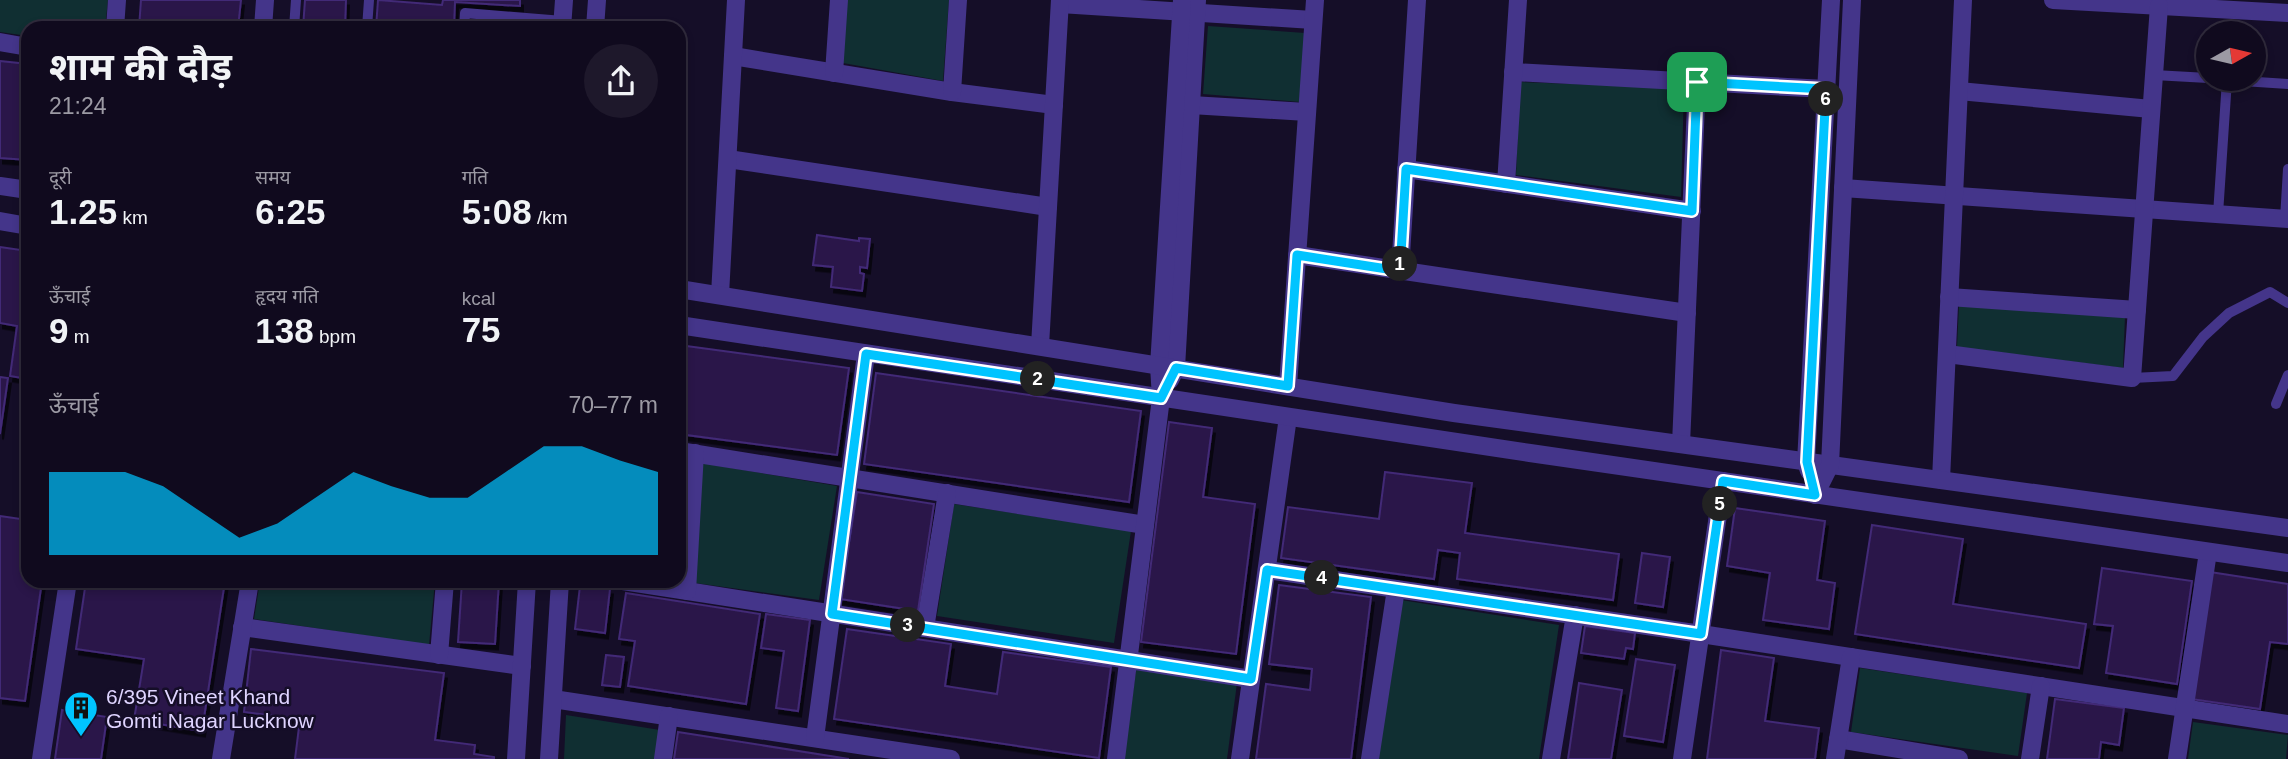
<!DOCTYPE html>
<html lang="hi">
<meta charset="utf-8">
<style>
:root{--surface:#100a1e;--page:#1e182b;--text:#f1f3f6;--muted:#9c9aa4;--line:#302b3c;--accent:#00c4ff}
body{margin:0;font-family:Arial,"Noto Sans Devanagari",sans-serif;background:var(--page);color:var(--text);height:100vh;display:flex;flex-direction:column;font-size:26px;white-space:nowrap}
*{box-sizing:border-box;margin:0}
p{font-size:23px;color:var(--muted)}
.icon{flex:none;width:38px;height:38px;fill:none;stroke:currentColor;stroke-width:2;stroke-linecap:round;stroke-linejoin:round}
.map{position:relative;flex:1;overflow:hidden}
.side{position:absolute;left:21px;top:21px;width:665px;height:567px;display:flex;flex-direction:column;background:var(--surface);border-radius:21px;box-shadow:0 4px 10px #0003,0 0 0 2px var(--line)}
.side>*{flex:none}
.needle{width:46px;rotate:82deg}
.controls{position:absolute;left:2196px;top:21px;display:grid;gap:14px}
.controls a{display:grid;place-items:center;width:70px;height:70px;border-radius:50%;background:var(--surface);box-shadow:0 4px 10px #0003,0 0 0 2px var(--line);font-size:35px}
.pin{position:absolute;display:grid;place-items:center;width:60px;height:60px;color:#fff;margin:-30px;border-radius:14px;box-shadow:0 4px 10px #0006}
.km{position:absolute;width:35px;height:35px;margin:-18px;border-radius:50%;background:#222;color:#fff;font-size:19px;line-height:35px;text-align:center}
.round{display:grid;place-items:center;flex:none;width:74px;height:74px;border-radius:37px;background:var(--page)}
.summary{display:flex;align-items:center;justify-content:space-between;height:119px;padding:0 28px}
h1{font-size:38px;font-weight:700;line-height:52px}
.stats{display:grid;grid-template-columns:repeat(3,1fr);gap:10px;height:119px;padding:7px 28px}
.stats div{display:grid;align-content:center}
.stats b{font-size:35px;font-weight:700}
.stats small{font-size:19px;font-weight:400}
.stats p{font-size:19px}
.chart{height:196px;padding:14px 28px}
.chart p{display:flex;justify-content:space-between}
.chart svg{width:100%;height:126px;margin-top:7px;fill:var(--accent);opacity:.7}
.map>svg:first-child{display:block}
</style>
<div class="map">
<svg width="2288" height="759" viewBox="0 0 2288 759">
<defs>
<filter id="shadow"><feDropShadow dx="3" dy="5.5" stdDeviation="0" flood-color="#0009"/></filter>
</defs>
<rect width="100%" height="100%" fill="#150e28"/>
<!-- green -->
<g fill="#102f32">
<polygon points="0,0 108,0 105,28 28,28 28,36 0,32"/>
<polygon points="847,0 949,0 943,81 843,63"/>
<polygon points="1208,26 1305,33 1300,102 1203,94"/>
<polygon points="1520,82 1684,88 1681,197 1516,175"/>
<polygon points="1959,304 2125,316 2123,368 1957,347"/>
<polygon points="702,463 837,486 819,600 695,583"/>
<polygon points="954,504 1131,531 1114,643 937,616"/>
<polygon points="260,581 435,581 429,645 254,619"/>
<polygon points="1401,600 1559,625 1539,759 1376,759"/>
<polygon points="1860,668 2027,693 2018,756 1851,732"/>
<polygon points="1136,670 1237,683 1227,759 1124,759"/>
<polygon points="566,715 660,730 655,759 564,759"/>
<polygon points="2193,722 2288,735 2286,759 2188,759"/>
</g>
<!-- building -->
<g fill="#29184a" stroke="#432977" stroke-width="2" filter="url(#shadow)">
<polygon points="141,0 241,0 238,28 139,28"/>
<polygon points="305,0 346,0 345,28 303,28"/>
<polygon points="378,0 442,5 443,0 520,0 520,6 455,2 454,28 376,28"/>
<polygon points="0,61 28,64 28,160 0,158"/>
<polygon points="817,235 859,241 859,238 870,239 867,268 860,267 860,273 864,274 862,291 831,287 833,267 813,265"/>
<polygon points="0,247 28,251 28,379 10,376 17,326 0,323"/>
<polygon points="679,345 849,368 837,455 679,434"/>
<polygon points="876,373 1141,411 1129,502 864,464"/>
<polygon points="0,377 8,378 0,434"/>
<polygon points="1169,422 1212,428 1203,497 1255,504 1236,654 1141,642"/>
<polygon points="1385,472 1472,483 1465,533 1619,554 1613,600 1457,579 1460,553 1438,550 1434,579 1281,558 1288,507 1379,519"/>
<polygon points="857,492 934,504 918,611 840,599"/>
<polygon points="1735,508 1825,521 1817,580 1835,583 1829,629 1763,620 1770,573 1727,566"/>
<polygon points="0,516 28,520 28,581 42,581 25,701 0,698"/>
<polygon points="1872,525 1963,539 1953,604 2086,624 2079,668 1855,634"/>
<polygon points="1642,553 1670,557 1663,607 1635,603"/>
<polygon points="2102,568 2192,581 2177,684 2106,673 2113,626 2094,624"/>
<polygon points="2210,572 2288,584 2288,644 2270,642 2260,709 2191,699"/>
<polygon points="86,581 225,581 202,731 134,720 144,659 76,649"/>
<polygon points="462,581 499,581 495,644 458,642"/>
<polygon points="1279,585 1371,597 1351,759 1256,759 1266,684 1310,690 1312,669 1269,664"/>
<polygon points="580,586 610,589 605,633 575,629"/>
<polygon points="626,593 760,614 746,704 628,686 635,641 619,639"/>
<polygon points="766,614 810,620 798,711 776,708 784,651 761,648"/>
<polygon points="1585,626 1635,633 1633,649 1626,648 1624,659 1581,653"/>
<polygon points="847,629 951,644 945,686 997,694 1003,652 1111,667 1099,758 834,719"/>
<polygon points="251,649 444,673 435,740 475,745 474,754 494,757 494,759 295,759 300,719 244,712"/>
<polygon points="1721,650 1774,658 1765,721 1819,728 1815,759 1707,759"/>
<polygon points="606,655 624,657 620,687 602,685"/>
<polygon points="1636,659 1675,665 1663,742 1624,736"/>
<polygon points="1579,683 1622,690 1611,759 1568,759"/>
<polygon points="2055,699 2124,708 2119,745 2101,742 2099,759 2047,759"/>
<polygon points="62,710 107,717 101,759 55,759"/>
<polygon points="678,732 849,759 674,759"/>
</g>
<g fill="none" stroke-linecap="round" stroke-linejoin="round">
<!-- service -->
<g stroke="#44358a" stroke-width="10">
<polyline points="294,28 296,0"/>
<polyline points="367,28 369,0"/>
<polyline points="464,28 465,13 563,21"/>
<polyline points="2154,75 2208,78"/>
<polyline points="2212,79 2288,84"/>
<polyline points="2218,214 2227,80"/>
<polyline points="2285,219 2288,169"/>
<polyline points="2132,378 2173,376 2203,337 2229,313 2270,292 2288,303"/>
<polyline points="2276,404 2288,375"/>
</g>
<!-- minor -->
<g stroke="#44358a" stroke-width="18">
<polyline points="2053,0 2288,13"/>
<polyline points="1060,4 1313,20"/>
<polyline points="115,28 117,0"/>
<polyline points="263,28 265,0"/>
<polyline points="0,42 28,47"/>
<polyline points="733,56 952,92 1054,105"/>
<polyline points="1513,72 1826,89"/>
<polyline points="834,73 839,0"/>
<polyline points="1959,91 2151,109"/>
<polyline points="952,92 958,0"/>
<polyline points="1191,105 1307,112"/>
<polyline points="728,159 1048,207"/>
<polyline points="1406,169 1692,211"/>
<polyline points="1506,184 1518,0"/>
<polyline points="1843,188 2288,219"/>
<polyline points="1297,255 1687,313"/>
<polyline points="1400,271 1417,0"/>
<polyline points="720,295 736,0"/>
<polyline points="1949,297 2137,310"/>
<polyline points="1040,346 1060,0"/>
<polyline points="1947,354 2132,378 2159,6"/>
<polyline points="1170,380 1176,368 1197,0"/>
<polyline points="1288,386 1315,0"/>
<polyline points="1681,444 1697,82"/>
<polyline points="679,451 1145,525"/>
<polyline points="1941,480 1963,0"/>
<polyline points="1267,570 1701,634 2288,724"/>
<polyline points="623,581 1251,679"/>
<polyline points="687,591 695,453"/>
<polyline points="242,627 522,666"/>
<polyline points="925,628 947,493"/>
<polyline points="439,655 445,581"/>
<polyline points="553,699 951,759"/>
<polyline points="815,738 866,354"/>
<polyline points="1838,739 1959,759"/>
<polyline points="41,759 68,581"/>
<polyline points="221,759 250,581"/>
<polyline points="663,759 669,716"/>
<polyline points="1116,759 1161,398 1159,366 1182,0"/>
<polyline points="1240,759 1288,417"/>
<polyline points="1370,759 1396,589"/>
<polyline points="1551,759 1575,615"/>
<polyline points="1682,759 1723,481"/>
<polyline points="1835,759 1851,657"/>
<polyline points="2030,759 2041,686"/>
<polyline points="2177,759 2208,552"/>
</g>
<!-- tertiary -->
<g stroke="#44358a" stroke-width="18">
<polyline points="562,28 564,0"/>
<polyline points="595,28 597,0"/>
<polyline points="0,186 28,190"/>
<polyline points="0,221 28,226"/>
<polyline points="679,289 1454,413 2288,528"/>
<polyline points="679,325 1530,453 2288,563"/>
<polyline points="1809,471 1806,462 1831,0"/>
<polyline points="1815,495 1830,465 1852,0"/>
<polyline points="516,759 527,581"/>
<polyline points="549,759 560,581"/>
</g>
</g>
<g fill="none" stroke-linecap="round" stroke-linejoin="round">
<!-- route casing -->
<g stroke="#fff" stroke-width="14">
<polygon id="route" points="1697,82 1826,89 1807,462 1815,495 1723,481 1701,634 1267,570 1251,679 832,614 866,354 1161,398 1176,368 1288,386 1297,255 1400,271 1406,169 1692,211"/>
</g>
<!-- route -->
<use href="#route" stroke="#00c4ff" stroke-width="9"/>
</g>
<!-- icons -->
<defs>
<g id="building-pin" transform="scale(1.75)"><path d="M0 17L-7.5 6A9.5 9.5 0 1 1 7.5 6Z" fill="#00c4ff" stroke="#150e28"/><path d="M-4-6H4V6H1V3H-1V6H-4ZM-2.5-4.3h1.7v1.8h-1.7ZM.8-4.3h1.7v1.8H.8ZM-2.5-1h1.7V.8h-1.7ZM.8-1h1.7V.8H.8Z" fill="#111"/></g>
</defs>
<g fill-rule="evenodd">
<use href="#building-pin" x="81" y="708"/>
</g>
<g text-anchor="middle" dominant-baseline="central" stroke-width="5" stroke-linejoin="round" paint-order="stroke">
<!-- poi labels -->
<g font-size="21" fill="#dfd4ff" stroke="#150e28" text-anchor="start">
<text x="106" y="696">6/395 Vineet Khand<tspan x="106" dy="24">Gomti Nagar Lucknow</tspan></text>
</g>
</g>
</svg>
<div class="controls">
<a><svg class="needle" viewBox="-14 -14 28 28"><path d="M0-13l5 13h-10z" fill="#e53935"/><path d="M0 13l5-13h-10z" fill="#9c9aa4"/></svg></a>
</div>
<div class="pin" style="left:1697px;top:82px;background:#1e9e55"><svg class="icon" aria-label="arrive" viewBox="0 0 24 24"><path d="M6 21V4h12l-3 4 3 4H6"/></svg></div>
<b class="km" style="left:1400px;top:264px">1</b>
<b class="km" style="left:1038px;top:379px">2</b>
<b class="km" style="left:908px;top:625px">3</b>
<b class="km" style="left:1322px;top:578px">4</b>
<b class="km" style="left:1720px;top:504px">5</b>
<b class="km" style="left:1826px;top:99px">6</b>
<section class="side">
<div class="summary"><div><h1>शाम की दौड़</h1><p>21:24</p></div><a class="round"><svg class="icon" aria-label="share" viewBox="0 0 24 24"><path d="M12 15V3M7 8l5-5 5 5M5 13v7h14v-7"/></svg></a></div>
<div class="stats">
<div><p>दूरी</p><b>1.25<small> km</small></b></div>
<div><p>समय</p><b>6:25</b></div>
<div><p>गति</p><b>5:08<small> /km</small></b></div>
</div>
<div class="stats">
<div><p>ऊँचाई</p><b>9<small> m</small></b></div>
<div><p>हृदय गति</p><b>138<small> bpm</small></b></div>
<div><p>kcal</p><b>75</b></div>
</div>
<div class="chart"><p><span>ऊँचाई</span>70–77 m</p>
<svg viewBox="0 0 160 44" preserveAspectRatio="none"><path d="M0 44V15L10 15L20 15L30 20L40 29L50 38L60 33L70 24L80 15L90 20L100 24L110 24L120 15L130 6L140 6L150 11L160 15V44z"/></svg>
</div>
</section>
</div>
